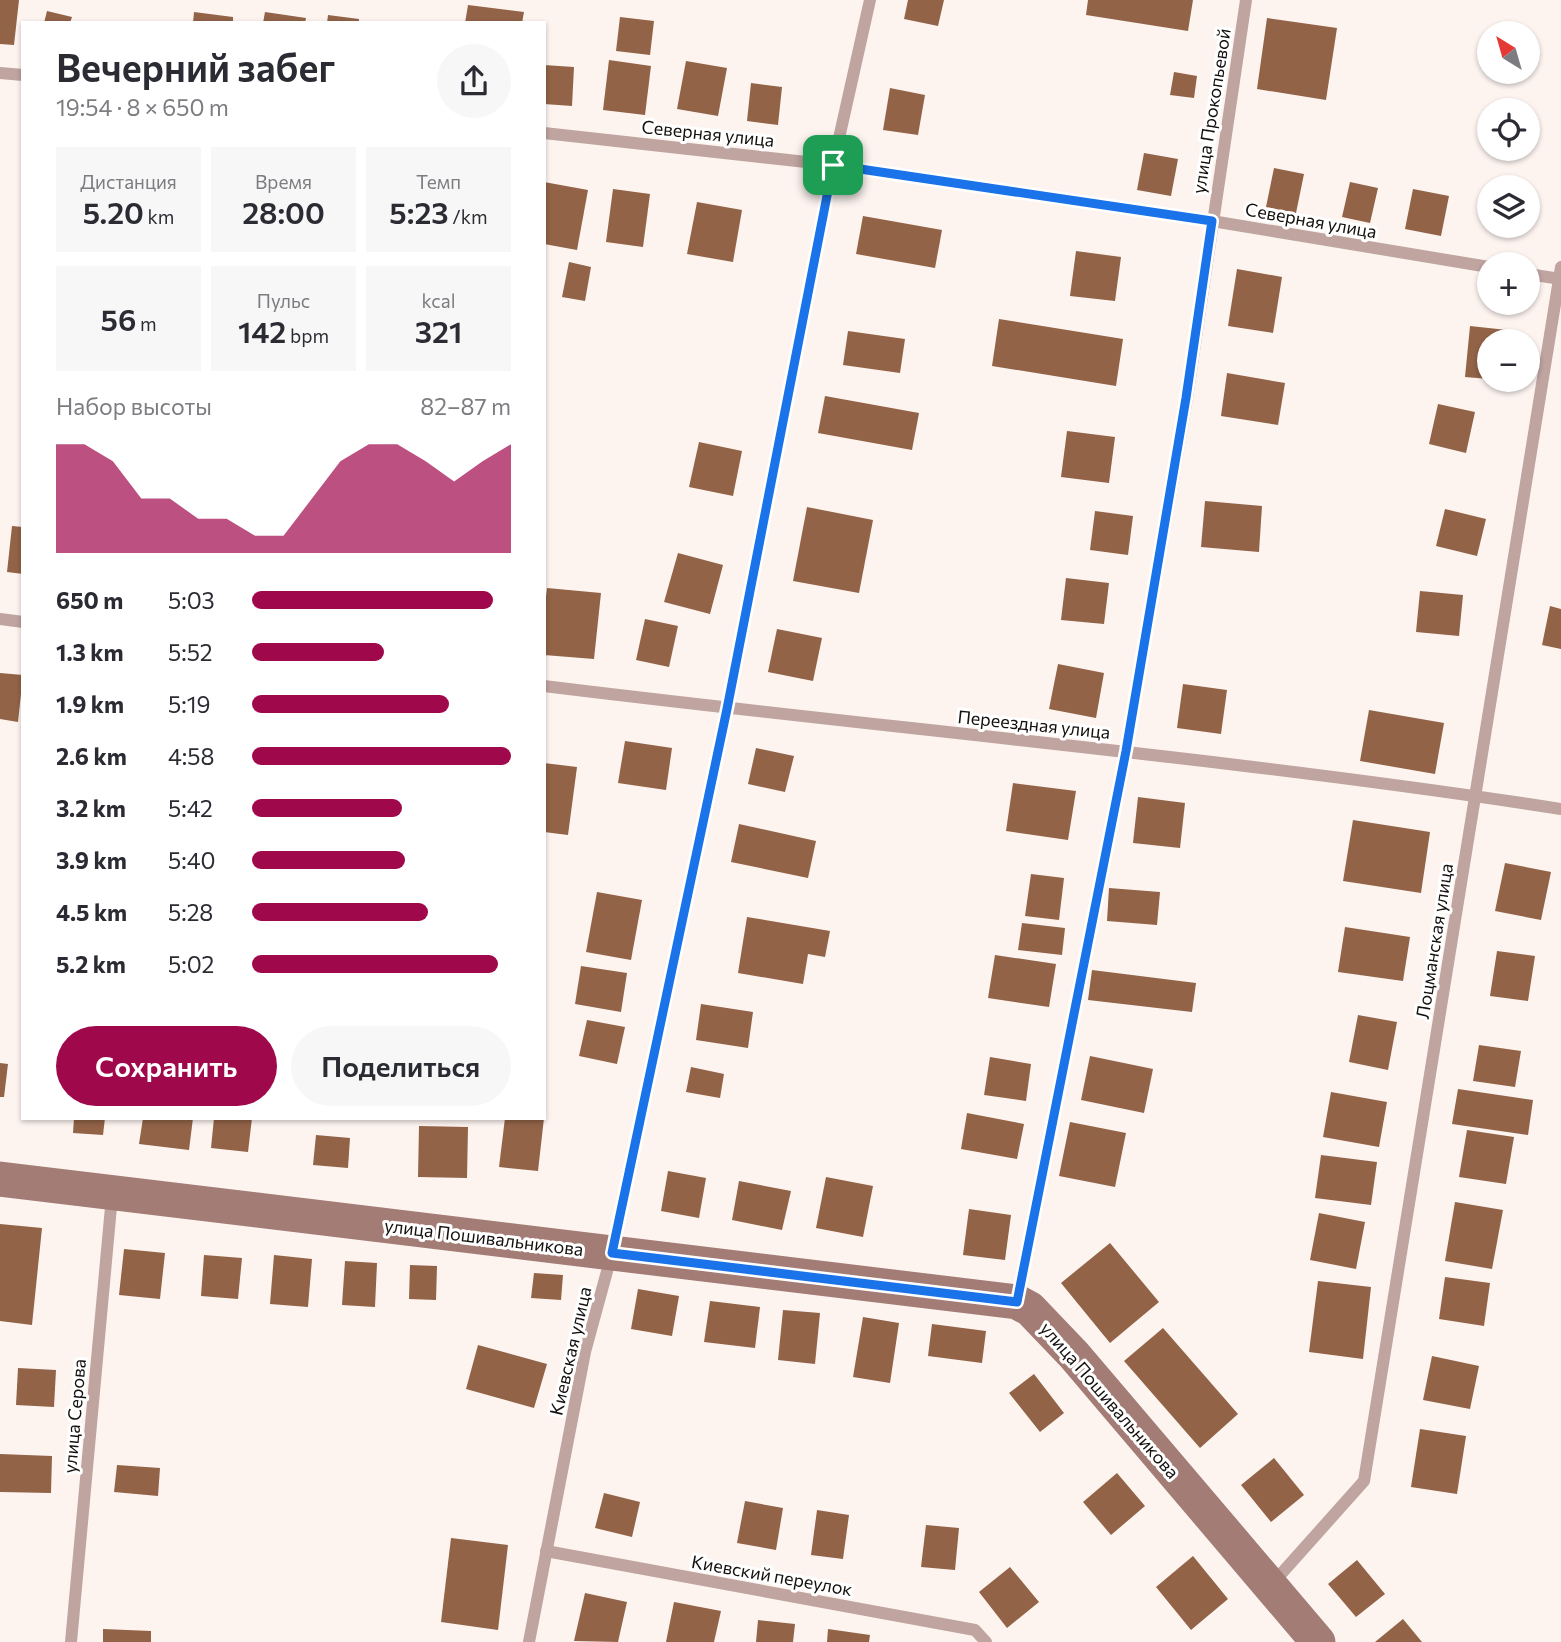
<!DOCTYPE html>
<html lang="ru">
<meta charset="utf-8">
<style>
:root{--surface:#fff;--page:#f7f7f7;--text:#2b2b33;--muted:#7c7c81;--accent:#a0084c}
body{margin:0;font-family:Commissioner,sans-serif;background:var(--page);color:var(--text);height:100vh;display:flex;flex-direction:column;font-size:26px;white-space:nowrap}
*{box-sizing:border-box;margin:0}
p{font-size:23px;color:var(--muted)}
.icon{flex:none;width:38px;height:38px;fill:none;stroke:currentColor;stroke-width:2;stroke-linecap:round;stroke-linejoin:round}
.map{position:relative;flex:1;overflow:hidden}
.panel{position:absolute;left:21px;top:21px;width:525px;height:1099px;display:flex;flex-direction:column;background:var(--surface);border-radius:0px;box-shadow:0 2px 5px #0004}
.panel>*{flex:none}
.needle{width:46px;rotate:323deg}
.controls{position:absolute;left:1477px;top:21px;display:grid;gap:14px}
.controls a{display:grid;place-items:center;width:63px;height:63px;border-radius:50%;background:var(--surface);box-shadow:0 2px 5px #0004;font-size:35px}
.pin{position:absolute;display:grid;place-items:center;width:60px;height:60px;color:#fff;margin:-30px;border-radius:14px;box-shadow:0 4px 10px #0006}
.round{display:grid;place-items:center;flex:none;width:74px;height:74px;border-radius:37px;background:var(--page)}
.headline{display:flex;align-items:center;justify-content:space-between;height:119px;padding:0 35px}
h1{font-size:38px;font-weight:600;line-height:52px}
.stats{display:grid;grid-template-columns:repeat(3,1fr);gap:10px;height:119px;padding:7px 35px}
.stats div{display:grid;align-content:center;border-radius:0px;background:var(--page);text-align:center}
.stats b{font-size:30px;font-weight:600}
.stats small{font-size:19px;font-weight:400}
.stats p{font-size:19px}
.chart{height:196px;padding:14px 35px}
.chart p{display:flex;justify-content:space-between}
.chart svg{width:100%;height:126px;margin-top:7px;fill:var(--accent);opacity:.7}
.cta{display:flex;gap:14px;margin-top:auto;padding:14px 35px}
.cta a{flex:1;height:80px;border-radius:42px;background:var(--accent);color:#fff;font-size:28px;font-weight:600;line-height:80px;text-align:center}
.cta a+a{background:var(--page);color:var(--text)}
ul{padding:0 35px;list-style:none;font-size:23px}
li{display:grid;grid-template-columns:112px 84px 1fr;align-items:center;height:52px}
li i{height:18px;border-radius:9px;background:var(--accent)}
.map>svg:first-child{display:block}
</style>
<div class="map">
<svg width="1561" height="1642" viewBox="0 0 1561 1642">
<rect width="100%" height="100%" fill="#fdf4f0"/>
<!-- building -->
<g fill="#926347">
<polygon points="0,0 19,0 14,45 0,44"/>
<polygon points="908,0 944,0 938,26 904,19"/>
<polygon points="1088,0 1193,0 1188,31 1086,15"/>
<polygon points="468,5 524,12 522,23 465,23"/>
<polygon points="47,11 72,17 70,23 44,23"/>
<polygon points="194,12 233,17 233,23 193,23"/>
<polygon points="265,12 306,18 305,23 263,23"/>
<polygon points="328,15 359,19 359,23 327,23"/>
<polygon points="620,17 654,21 650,55 616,51"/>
<polygon points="1267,18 1337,28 1326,100 1257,89"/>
<polygon points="609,60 651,66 645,115 603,110"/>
<polygon points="686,61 727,68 718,116 677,109"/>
<polygon points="544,65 574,67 572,106 544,104"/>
<polygon points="1174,72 1197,76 1194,98 1170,95"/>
<polygon points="751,83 782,87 778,125 747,121"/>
<polygon points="890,88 925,95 918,135 883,130"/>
<polygon points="1144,153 1178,159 1171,196 1137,190"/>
<polygon points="1274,168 1304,174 1296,213 1266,207"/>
<polygon points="544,182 588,190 577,250 544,244"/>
<polygon points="1350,182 1378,188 1370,223 1342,217"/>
<polygon points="613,189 650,194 643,247 606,242"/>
<polygon points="1413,189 1449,196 1441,236 1405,229"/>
<polygon points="697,202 742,210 733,262 687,254"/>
<polygon points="863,216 942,230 935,268 856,254"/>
<polygon points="1076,251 1121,257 1115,301 1070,296"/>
<polygon points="569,262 591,267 585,301 562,297"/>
<polygon points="1237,269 1282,277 1273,333 1228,326"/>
<polygon points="999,319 1123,339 1116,386 992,366"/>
<polygon points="1470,326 1507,330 1506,341 1489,341 1489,379 1465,377"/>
<polygon points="848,331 905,339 900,373 843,365"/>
<polygon points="1227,373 1285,383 1278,425 1221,416"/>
<polygon points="825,396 919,413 912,450 818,433"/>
<polygon points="1438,404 1475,412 1466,453 1429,444"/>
<polygon points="1067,431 1115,437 1109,483 1061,477"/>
<polygon points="699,442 742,451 733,496 689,487"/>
<polygon points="1205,501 1262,506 1259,552 1201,547"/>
<polygon points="807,507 873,520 859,593 793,581"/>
<polygon points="1445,509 1486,519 1477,556 1436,546"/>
<polygon points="1095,511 1133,516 1128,555 1090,550"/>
<polygon points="12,526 23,527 23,574 7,572"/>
<polygon points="678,553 723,565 710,614 664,602"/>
<polygon points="1066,578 1109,583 1104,624 1061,620"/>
<polygon points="547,588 601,593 594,659 544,655 544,613"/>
<polygon points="1420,591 1463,595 1459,636 1416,632"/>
<polygon points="1550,606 1561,609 1561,649 1542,645"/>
<polygon points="645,619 678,626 669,667 636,660"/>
<polygon points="777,629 822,638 813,681 768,672"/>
<polygon points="1058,664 1104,673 1096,718 1049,709"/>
<polygon points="0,673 23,675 18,722 0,719"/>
<polygon points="1183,684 1227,690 1221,734 1177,728"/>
<polygon points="1369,710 1444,723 1435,774 1360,761"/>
<polygon points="625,741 672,748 666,790 618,783"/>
<polygon points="756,748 794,756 785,792 748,784"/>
<polygon points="544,763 577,767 568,835 544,832"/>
<polygon points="1013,783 1076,791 1068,840 1006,831"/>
<polygon points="1138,797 1185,803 1180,848 1133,843"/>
<polygon points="1353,820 1430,832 1421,893 1343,881"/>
<polygon points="739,824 816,841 808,878 731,862"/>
<polygon points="1505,863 1551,872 1541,920 1495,911"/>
<polygon points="1031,874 1064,878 1059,920 1025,916"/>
<polygon points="1109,888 1160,892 1157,925 1107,921"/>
<polygon points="597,892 642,900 631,960 586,952"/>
<polygon points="747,917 830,931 825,957 808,954 803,984 738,973"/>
<polygon points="1022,923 1065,928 1062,955 1018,950"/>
<polygon points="1345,927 1410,937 1403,981 1338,972"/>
<polygon points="1497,951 1535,956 1528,1001 1490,996"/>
<polygon points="995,955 1056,964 1049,1007 988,998"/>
<polygon points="581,966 627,973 621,1012 575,1004"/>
<polygon points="1092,970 1196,983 1192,1012 1088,1000"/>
<polygon points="701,1004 753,1012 748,1048 696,1040"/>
<polygon points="1358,1015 1397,1022 1388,1070 1349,1062"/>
<polygon points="587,1020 625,1027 617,1064 579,1056"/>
<polygon points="1479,1045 1521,1051 1515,1087 1473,1081"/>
<polygon points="1090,1056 1153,1069 1144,1113 1081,1100"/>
<polygon points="990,1057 1031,1064 1026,1101 984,1095"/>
<polygon points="0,1063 8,1064 4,1097 0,1097"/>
<polygon points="691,1067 724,1074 720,1098 686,1092"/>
<polygon points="1458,1089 1533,1100 1528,1135 1452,1124"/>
<polygon points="1331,1092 1387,1102 1379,1147 1323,1137"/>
<polygon points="967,1113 1024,1124 1017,1159 961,1149"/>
<polygon points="74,1118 105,1118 103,1135 73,1133"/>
<polygon points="143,1118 193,1118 189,1150 139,1144"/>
<polygon points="214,1118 252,1118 248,1152 211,1148"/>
<polygon points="505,1118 544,1118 538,1171 499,1167"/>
<polygon points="1070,1122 1126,1133 1115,1187 1059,1176"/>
<polygon points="419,1126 468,1127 467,1178 418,1177"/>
<polygon points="1467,1130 1514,1137 1506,1184 1459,1177"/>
<polygon points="316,1135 350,1138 348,1168 313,1165"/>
<polygon points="1321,1155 1377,1162 1371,1205 1315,1198"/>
<polygon points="668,1171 706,1178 699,1218 661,1211"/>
<polygon points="826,1177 873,1186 863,1237 816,1228"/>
<polygon points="739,1181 791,1191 782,1230 732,1220"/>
<polygon points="1455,1202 1503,1210 1492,1269 1445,1261"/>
<polygon points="969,1209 1011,1215 1005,1260 963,1255"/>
<polygon points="1319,1213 1365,1222 1356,1269 1310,1260"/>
<polygon points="0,1224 42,1228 32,1325 0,1321"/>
<polygon points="1110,1243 1159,1302 1110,1343 1061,1283"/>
<polygon points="124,1249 165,1253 160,1299 119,1295"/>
<polygon points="204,1255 242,1258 238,1299 201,1296"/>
<polygon points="274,1255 312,1259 308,1307 270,1304"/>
<polygon points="345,1261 377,1263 375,1307 342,1305"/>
<polygon points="410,1265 437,1266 436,1300 409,1299"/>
<polygon points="534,1273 563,1275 561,1300 531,1298"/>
<polygon points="1445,1277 1490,1283 1484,1326 1439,1319"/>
<polygon points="1318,1281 1371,1287 1363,1359 1309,1352"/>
<polygon points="638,1289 679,1296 672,1336 631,1329"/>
<polygon points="710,1301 760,1307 755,1348 704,1342"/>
<polygon points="783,1310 820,1313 815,1364 778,1360"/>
<polygon points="863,1317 899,1323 890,1383 853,1377"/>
<polygon points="932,1324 986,1331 982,1363 928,1356"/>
<polygon points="1163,1328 1238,1414 1200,1448 1124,1361"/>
<polygon points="478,1345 547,1364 534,1408 466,1389"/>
<polygon points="1432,1356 1479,1366 1470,1409 1423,1400"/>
<polygon points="18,1368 56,1370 54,1407 16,1405"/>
<polygon points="1034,1374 1064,1413 1040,1432 1009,1393"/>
<polygon points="1420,1429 1466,1436 1457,1494 1411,1487"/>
<polygon points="0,1454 52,1456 51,1493 0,1492"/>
<polygon points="1274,1458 1304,1495 1271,1522 1241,1485"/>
<polygon points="117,1465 160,1468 158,1496 114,1492"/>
<polygon points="1117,1473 1145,1506 1111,1535 1083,1502"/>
<polygon points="604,1493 640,1502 632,1537 595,1528"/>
<polygon points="745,1501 783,1508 776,1550 737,1543"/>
<polygon points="817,1510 849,1515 843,1559 811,1555"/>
<polygon points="926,1525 959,1528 955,1570 921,1567"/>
<polygon points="451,1538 508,1545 498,1630 441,1622"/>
<polygon points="1193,1556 1228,1599 1191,1630 1156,1587"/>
<polygon points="1357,1560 1385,1594 1356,1617 1328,1584"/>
<polygon points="1010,1567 1039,1602 1007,1628 979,1592"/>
<polygon points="585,1593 627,1602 618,1642 574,1641"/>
<polygon points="674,1602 721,1611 714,1642 666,1642"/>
<polygon points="1403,1619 1422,1642 1375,1642"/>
<polygon points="758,1620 795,1624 793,1642 756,1642"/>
<polygon points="103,1629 151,1631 151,1642 103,1642"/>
<polygon points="828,1629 870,1635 869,1642 827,1642"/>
</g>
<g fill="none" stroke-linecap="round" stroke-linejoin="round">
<!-- lane -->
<g stroke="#bfa4a0" stroke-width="12">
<polyline points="0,73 23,75"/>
<polyline points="544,133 833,165 1212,221 1489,267"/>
<polyline points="1528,274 1561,279"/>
<polyline points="0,619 23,622"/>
<path d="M544 686C883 728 1224 757 1561 809"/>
<polyline points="1018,1299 1126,751 1187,398 1246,0"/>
<polyline points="546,1551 975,1630 986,1642"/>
<polyline points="1273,1583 1364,1481 1561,267"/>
<polyline points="71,1642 112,1196"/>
<polyline points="529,1642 585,1352 612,1253 727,709 833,165 870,0"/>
</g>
<!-- secondary -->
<polyline stroke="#a37c76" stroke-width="35" points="0,1179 1017,1302 1030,1309 1074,1355 1318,1642"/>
</g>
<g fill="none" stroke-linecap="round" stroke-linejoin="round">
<!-- route casing -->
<g stroke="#fff" stroke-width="14">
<polygon id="route" points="833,165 1212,221 1186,398 1126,751 1017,1302 612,1253 727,709"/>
</g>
<!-- route -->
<use href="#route" stroke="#1a73e8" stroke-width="9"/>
</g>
<g text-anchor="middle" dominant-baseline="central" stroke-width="6" stroke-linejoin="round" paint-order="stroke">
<!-- street labels -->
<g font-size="18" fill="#13100e" stroke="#fff">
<text transform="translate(1211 111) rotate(-81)">улица Прокопьевой</text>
<text transform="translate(708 133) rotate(6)">Северная улица</text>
<text transform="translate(1311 220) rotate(10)">Северная улица</text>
<text transform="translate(1034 724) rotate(6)">Переездная улица</text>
<text transform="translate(1434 941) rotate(-81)">Лоцманская улица</text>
<text transform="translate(484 1237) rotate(7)">улица Пошивальникова</text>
<text transform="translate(570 1351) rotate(-77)">Киевская улица</text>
<text transform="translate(1110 1400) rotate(49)">улица Пошивальникова</text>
<text transform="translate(74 1416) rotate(-85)">улица Серова</text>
<text transform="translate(772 1575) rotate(10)">Киевский переулок</text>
</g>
</g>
</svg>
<div class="controls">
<a><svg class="needle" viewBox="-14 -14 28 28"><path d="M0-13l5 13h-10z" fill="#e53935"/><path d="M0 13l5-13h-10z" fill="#7c7c81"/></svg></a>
<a><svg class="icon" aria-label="locate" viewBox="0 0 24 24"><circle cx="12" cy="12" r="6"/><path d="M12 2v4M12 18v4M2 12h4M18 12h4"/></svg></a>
<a><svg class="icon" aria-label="layers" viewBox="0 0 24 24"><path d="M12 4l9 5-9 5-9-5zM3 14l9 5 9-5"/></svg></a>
<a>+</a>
<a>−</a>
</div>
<div class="pin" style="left:833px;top:165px;background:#1e9e55"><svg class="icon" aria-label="arrive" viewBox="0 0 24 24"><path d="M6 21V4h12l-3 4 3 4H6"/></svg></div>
<section class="panel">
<div class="headline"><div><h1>Вечерний забег</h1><p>19:54 · 8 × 650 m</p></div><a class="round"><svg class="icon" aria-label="share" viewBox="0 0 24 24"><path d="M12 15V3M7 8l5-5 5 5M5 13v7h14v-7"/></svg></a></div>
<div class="stats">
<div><p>Дистанция</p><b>5.20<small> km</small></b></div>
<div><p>Время</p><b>28:00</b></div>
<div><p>Темп</p><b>5:23<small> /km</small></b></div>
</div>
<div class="stats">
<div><b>56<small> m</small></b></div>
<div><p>Пульс</p><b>142<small> bpm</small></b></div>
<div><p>kcal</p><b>321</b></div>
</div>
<div class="chart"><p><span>Набор высоты</span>82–87 m</p>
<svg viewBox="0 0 160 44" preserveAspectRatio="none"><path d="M0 44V6L10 6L20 12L30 25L40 25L50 32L60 32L70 38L80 38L90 25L100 12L110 6L120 6L130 12L140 19L150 12L160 6V44z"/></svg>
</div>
<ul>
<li><b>650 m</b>5:03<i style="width:93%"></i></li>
<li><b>1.3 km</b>5:52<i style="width:51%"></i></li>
<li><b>1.9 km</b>5:19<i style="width:76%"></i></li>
<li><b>2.6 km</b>4:58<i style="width:100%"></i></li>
<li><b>3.2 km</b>5:42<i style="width:58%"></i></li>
<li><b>3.9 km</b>5:40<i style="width:59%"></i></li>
<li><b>4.5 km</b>5:28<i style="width:68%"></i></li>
<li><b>5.2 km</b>5:02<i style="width:95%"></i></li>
</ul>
<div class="cta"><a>Сохранить</a><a>Поделиться</a></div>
</section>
</div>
